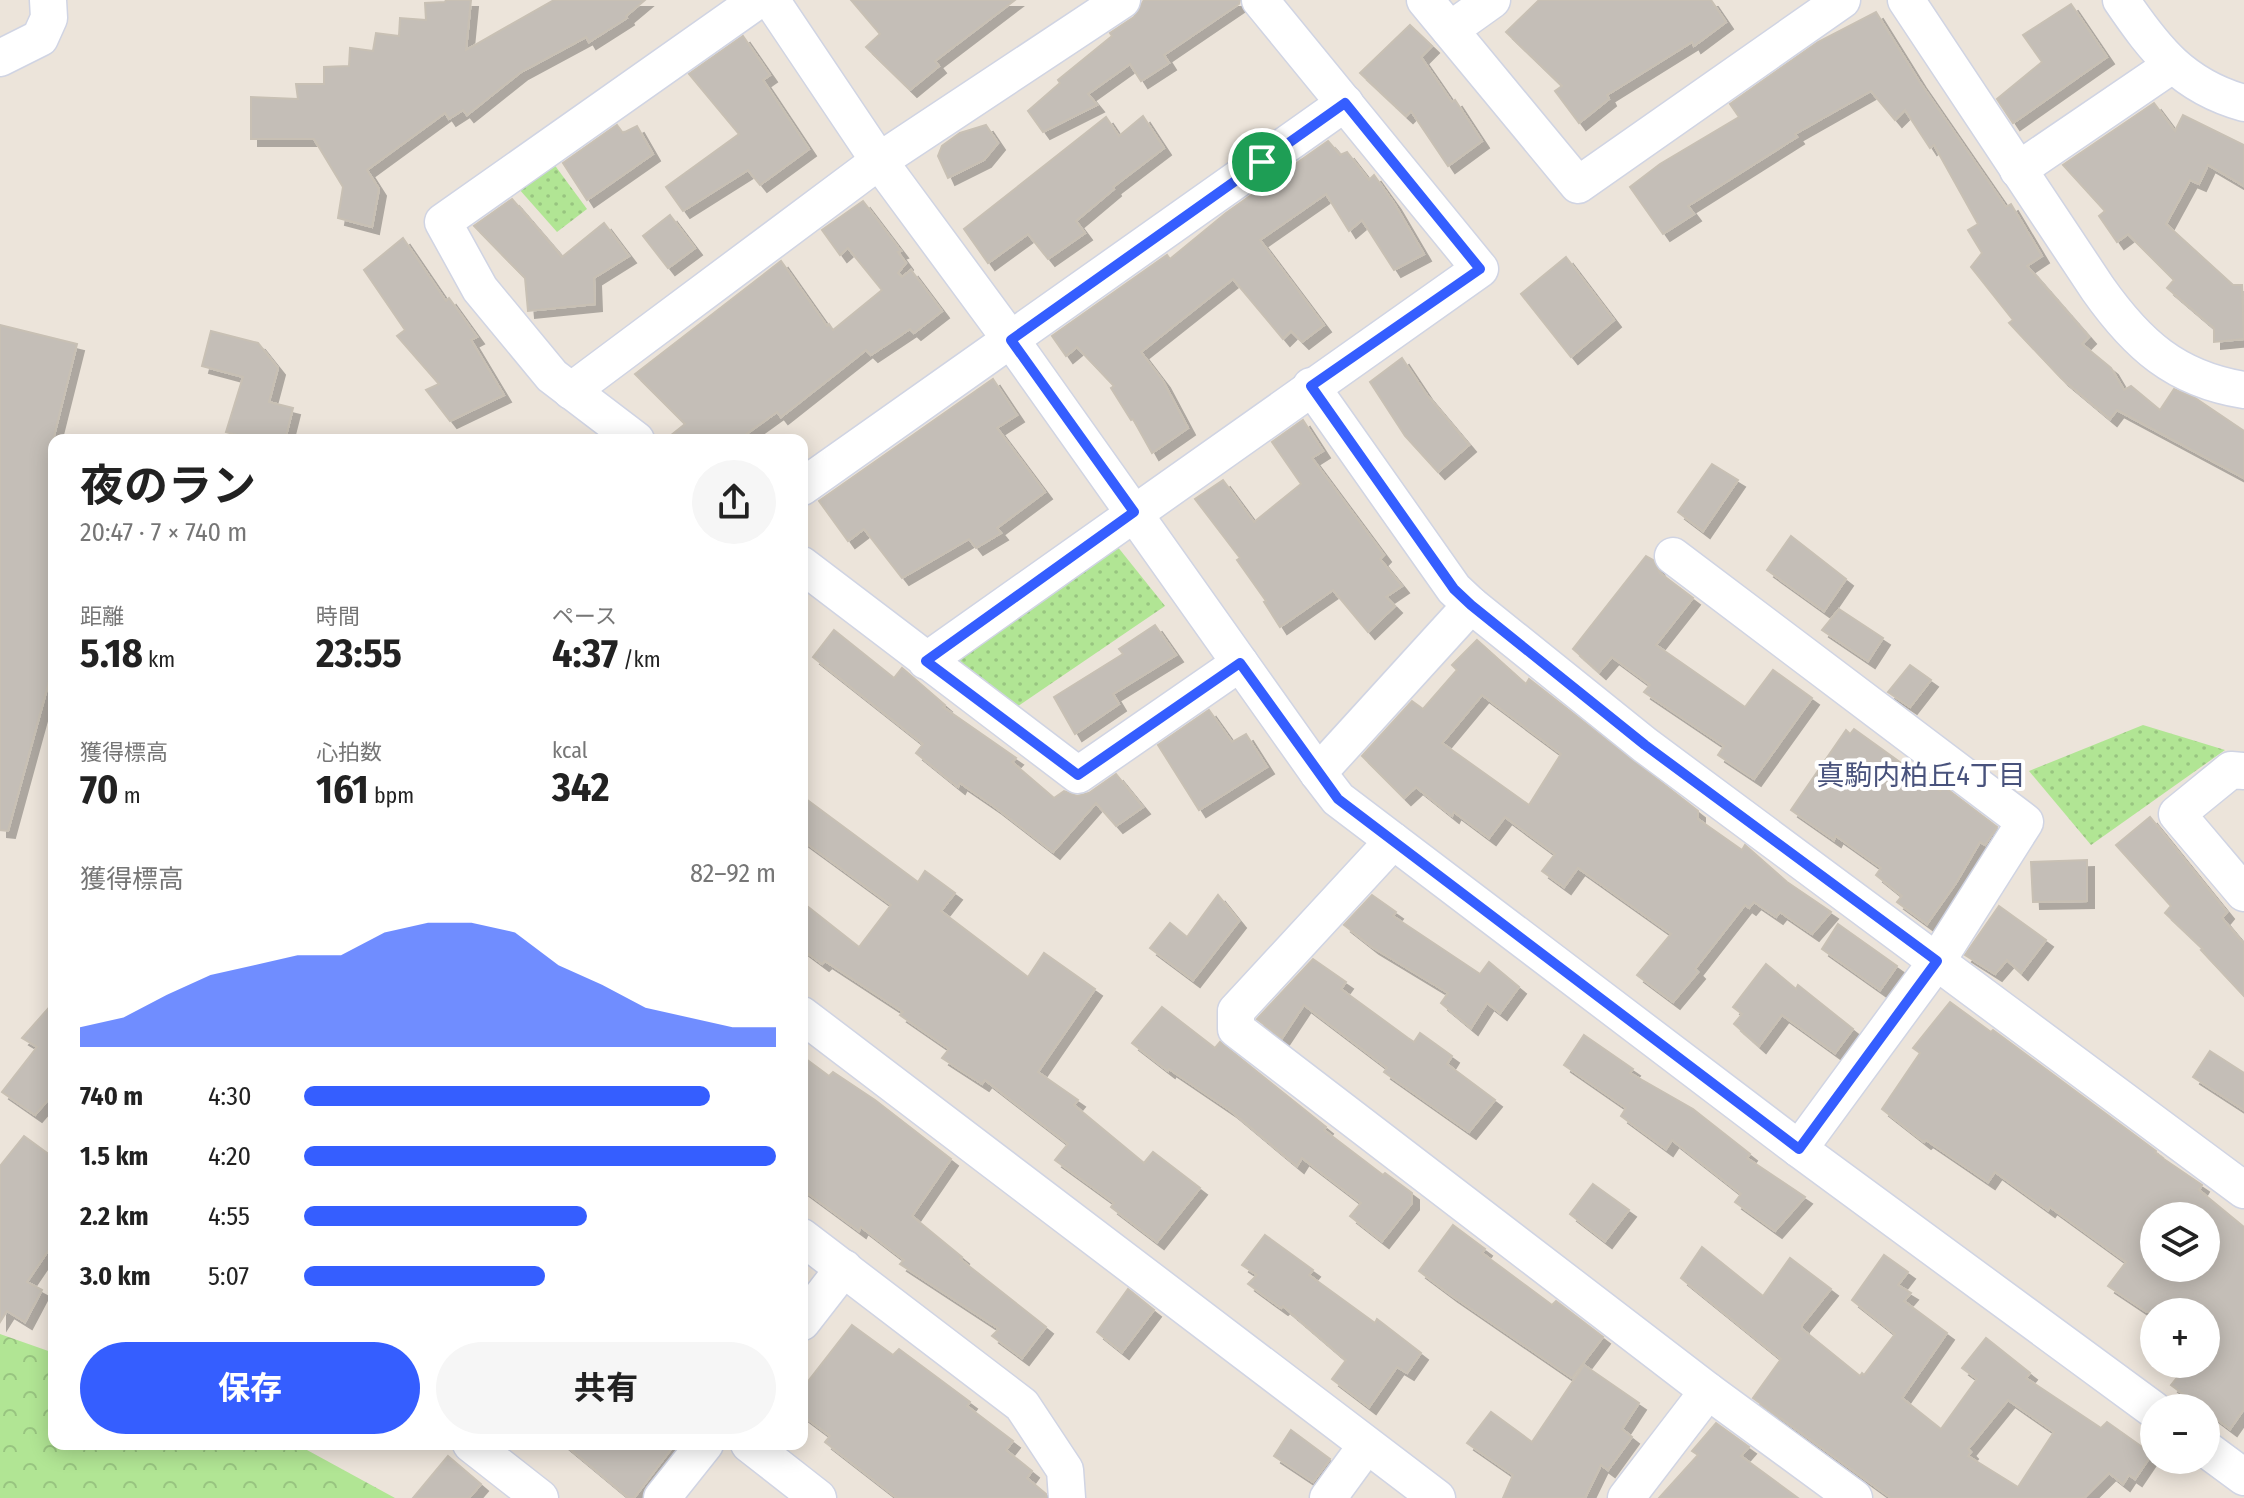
<!DOCTYPE html>
<html lang="ja">
<meta charset="utf-8">
<style>
:root{--surface:#fff;--page:#f6f6f6;--text:#222;--muted:#767676;--accent:#355eff}
body{margin:0;font-family:"Fira Sans Condensed","Noto Sans JP",sans-serif;background:var(--page);color:var(--text);height:100vh;display:flex;flex-direction:column;font-size:30px;white-space:nowrap}
*{box-sizing:border-box;margin:0}
p{font-size:26px;color:var(--muted)}
.icon{flex:none;width:44px;height:44px;fill:none;stroke:currentColor;stroke-width:2;stroke-linecap:round;stroke-linejoin:round}
.map{position:relative;flex:1;overflow:hidden}
.side{position:absolute;left:48px;top:434px;width:760px;height:1016px;display:flex;flex-direction:column;background:var(--surface);border-radius:16px;box-shadow:0 4px 20px #0003}
.side>*{flex:none}
.controls{position:absolute;left:2140px;top:1202px;display:grid;gap:16px}
.controls a{display:grid;place-items:center;width:80px;height:80px;border-radius:50%;background:var(--surface);box-shadow:0 4px 20px #0003;font-size:40px}
.pin{position:absolute;display:grid;place-items:center;width:68px;height:68px;color:#fff;margin:-34px;border:4px solid #fff;border-radius:50%;box-shadow:0 2px 8px #0007}
.round{display:grid;place-items:center;flex:none;width:84px;height:84px;border-radius:42px;background:var(--page)}
.headline{display:flex;align-items:center;justify-content:space-between;height:136px;padding:0 32px}
h1{font-size:44px;font-weight:700;line-height:60px}
.stats{display:grid;grid-template-columns:repeat(3,1fr);gap:12px;height:136px;padding:8px 32px}
.stats div{display:grid;align-content:center}
.stats b{font-size:40px;font-weight:700}
.stats small{font-size:22px;font-weight:400}
.stats p{font-size:22px}
.chart{height:224px;padding:16px 32px}
.chart p{display:flex;justify-content:space-between}
.chart svg{width:100%;height:144px;margin-top:8px;fill:var(--accent);opacity:.7}
.action{display:flex;gap:16px;margin-top:auto;padding:16px 32px}
.action a{flex:1;height:92px;border-radius:48px;background:var(--accent);color:#fff;font-size:32px;font-weight:700;line-height:92px;text-align:center}
.action a+a{background:var(--page);color:var(--text)}
ul{padding:0 32px;list-style:none;font-size:26px}
li{display:grid;grid-template-columns:128px 96px 1fr;align-items:center;height:60px}
li i{height:20px;border-radius:10px;background:var(--accent)}
.map>svg:first-child{display:block}
</style>
<div class="map">
<svg width="2244" height="1498" viewBox="0 0 2244 1498">
<defs>
<pattern id="forest-crowns" width="20" height="18" patternUnits="userSpaceOnUse" patternTransform="scale(2)"><rect width="20" height="18" fill="#b1e594"/><path d="M2 6a3 3 0 1 1 6 0M12 15a3 3 0 1 1 6 0" fill="none" stroke="#98c480"/></pattern>
<pattern id="park-dots" width="8" height="8" patternUnits="userSpaceOnUse" patternTransform="scale(2)"><rect width="8" height="8" fill="#b1e594"/><path d="M2 2h.1M6 6h.1" fill="none" stroke="#98c480" stroke-width="1.8" stroke-linecap="round"/></pattern>
<filter id="shadow"><feDropShadow dx="7" dy="7" stdDeviation="0" flood-color="#0004"/></filter>
</defs>
<rect width="100%" height="100%" fill="#ece4da"/>
<!-- forest -->
<polygon fill="url(#forest-crowns)" points="0,1334 54,1353 54,1444 296,1444 395,1498 0,1498"/>
<!-- park -->
<g fill="url(#park-dots)">
<polygon points="545,152 587,209 557,232 511,180"/>
<polygon points="1113,541 1165,606 1008,713 944,665"/>
<polygon points="2143,725 2225,750 2091,845 2029,771"/>
</g>
<!-- building -->
<g fill="#c4beb7" stroke="#c8c0b4" stroke-width="2" fill-rule="evenodd" filter="url(#shadow)">
<polygon points="446,0 471,0 466,50 554,0 645,0 626,16 627,18 589,42 586,37 521,72 467,115 463,110 449,119 445,113 367,170 379,189 372,227 338,218 343,187 314,139 251,139 251,97 298,99 296,84 324,84 324,67 349,66 350,48 373,51 376,33 399,36 400,18 426,20 425,3 445,2"/>
<polygon points="851,0 1015,0 935,61 939,66 910,90 866,47 880,34"/>
<polygon points="1144,0 1240,0 1239,4 1164,55 1169,63 1141,81 1130,64 1088,94 1097,105 1043,132 1028,111 1060,83 1058,80 1112,36 1110,33 1134,17"/>
<polygon points="1539,0 1711,0 1726,22 1694,46 1692,42 1607,95 1609,99 1579,123 1555,91 1562,86 1506,32"/>
<polygon points="2071,4 2107,57 2013,123 1997,99 2042,62 2023,35"/>
<polygon points="1876,12 1919,81 2006,207 2011,204 2042,256 2027,266 2089,337 2082,344 2111,368 2124,390 2131,386 2160,410 2174,389 2195,398 2244,431 2244,478 2117,410 2110,419 2061,378 2009,323 2013,320 1971,267 1982,253 1968,230 1978,224 1934,145 1930,148 1905,110 1895,120 1871,91 1795,134 1797,137 1688,206 1694,214 1663,234 1630,187 1660,164 1739,117 1730,104 1818,42"/>
<polygon points="1410,25 1432,46 1421,57 1452,102 1455,100 1482,141 1448,166 1411,111 1406,116 1360,73"/>
<polygon points="743,36 770,75 763,80 809,149 760,185 748,170 683,211 666,187 739,134 689,74"/>
<polygon points="2154,103 2175,131 2183,115 2244,145 2244,186 2208,165 2199,184 2190,180 2166,224 2233,285 2242,285 2244,339 2214,342 2214,328 2167,288 2174,280 2128,234 2117,242 2099,216 2105,211 2063,165"/>
<polygon points="1143,116 1164,148 1113,187 1114,189 1076,221 1085,233 1048,259 1028,234 988,263 964,229 1106,117 1119,136"/>
<polygon points="617,125 623,133 637,126 653,154 587,200 563,163"/>
<polygon points="986,125 998,143 984,160 948,178 938,156 942,146 960,133"/>
<polygon points="1328,141 1340,155 1347,152 1369,180 1374,175 1394,203 1424,254 1394,270 1362,220 1349,231 1326,194 1260,240 1324,325 1302,342 1291,331 1283,339 1233,279 1141,352 1163,381 1188,428 1152,453 1133,419 1131,420 1111,388 1114,386 1077,347 1066,356 1052,336 1167,255 1170,259 1226,213"/>
<polygon points="512,199 562,257 604,223 629,256 594,278 595,304 528,311 525,278 474,226"/>
<polygon points="863,201 901,251 898,252 906,263 898,273 902,277 911,270 942,311 914,333 910,329 871,355 866,350 781,417 777,412 738,440 665,440 685,424 635,374 781,261 827,326 829,324 833,330 882,290 848,248 840,255 822,230"/>
<polygon points="670,215 695,248 668,268 643,236"/>
<polygon points="403,238 446,301 449,298 477,337 471,340 504,395 450,421 426,390 439,384 397,336 405,330 364,270"/>
<polygon points="1566,257 1614,320 1571,357 1521,294"/>
<polygon points="0,325 77,344 54,436 54,663 8,831 0,830"/>
<polygon points="211,331 258,343 278,368 269,402 293,408 285,440 256,440 226,432 243,377 202,366"/>
<polygon points="1402,358 1426,394 1469,445 1438,472 1405,436 1370,382"/>
<polygon points="993,379 1017,415 997,428 1045,492 997,528 1001,533 976,548 969,539 902,578 864,529 848,541 819,501"/>
<polygon points="1303,420 1323,451 1312,458 1384,555 1380,559 1402,586 1386,597 1395,606 1368,632 1333,590 1280,627 1264,602 1266,601 1237,560 1240,558 1195,499 1223,480 1254,522 1301,484 1272,442"/>
<polygon points="1712,464 1738,480 1703,531 1678,512"/>
<polygon points="1791,536 1846,579 1824,611 1767,570"/>
<polygon points="1646,556 1653,560 1660,573 1693,598 1656,645 1745,707 1773,670 1812,698 1754,779 1718,755 1724,746 1644,692 1650,685 1612,657 1599,672 1573,649"/>
<polygon points="1839,609 1883,638 1868,661 1822,630"/>
<polygon points="1155,625 1176,655 1113,694 1119,704 1075,734 1054,697 1123,654 1119,649"/>
<polygon points="834,630 894,678 902,668 945,705 943,707 1016,758 1012,762 1054,798 1064,791 1077,796 1089,793 1116,774 1143,807 1116,826 1096,803 1053,852 995,807 960,783 958,787 916,753 923,744 813,657"/>
<path d="M1477 640 1526 684 1529 679 1698 811V819L1742 850 1745 845 1787 882 1831 912 1812 934 1780 912 1776 917 1754 902 1749 908 1745 905 1695 969 1698 972 1673 1002 1637 975 1671 934 1578 868 1564 887 1542 871 1555 854 1505 817 1489 838 1454 812 1452 816 1416 787 1404 798 1362 756 1412 701 1423 709 1457 670 1452 665ZM1482 695 1561 754 1529 805 1442 743Z"/>
<polygon points="1910,665 1931,680 1910,707 1888,692"/>
<polygon points="1209,710 1232,742 1246,734 1267,767 1199,810 1158,745"/>
<polygon points="1854,729 1940,791 1943,786 1997,827 1985,845 1980,842 1956,883 1927,924 1897,902 1902,896 1876,875 1881,868 1836,836 1834,840 1791,810 1846,730 1850,734"/>
<polygon points="802,796 918,882 925,871 955,893 941,911 1028,977 1044,953 1095,989 1038,1072 1078,1100 1074,1105 1144,1163 1153,1152 1200,1188 1157,1242 1111,1207 1114,1203 1055,1160 1068,1144 985,1080 982,1084 942,1058 949,1049 900,1015 903,1012 825,961 822,964 802,949 802,902 859,947 891,905 802,840"/>
<polygon points="2150,817 2227,912 2222,918 2244,944 2244,996 2201,950 2203,949 2165,913 2171,906 2116,845"/>
<polygon points="2087,860 2087,901 2033,902 2031,862"/>
<polygon points="1218,895 1239,921 1193,980 1150,948 1170,923 1187,937"/>
<polygon points="1372,895 1396,912 1393,916 1480,974 1489,962 1519,987 1500,1013 1487,1003 1471,1028 1441,1003 1448,993 1372,947 1344,925"/>
<polygon points="1999,906 2046,940 2021,973 2007,960 1995,974 1965,955"/>
<polygon points="1838,924 1897,966 1880,990 1822,949"/>
<polygon points="1313,959 1346,982 1341,989 1408,1038 1414,1042 1420,1033 1452,1056 1447,1064 1495,1100 1469,1132 1384,1072 1387,1068 1304,1005 1282,1038 1257,1019"/>
<polygon points="1766,964 1796,989 1798,985 1853,1029 1835,1053 1782,1015 1759,1046 1734,1024 1742,1014 1733,1007"/>
<polygon points="54,1002 54,1093 35,1115 2,1092 37,1047 22,1038"/>
<path d="M1950 1002 1991 1032 1993 1030 2156 1151 2155 1153 2202 1185 2199 1190 2244 1227V1409L2230 1429 2206 1411V1408H2202L2171 1385 2188 1364H2206V1312H2147L2108 1286 2126 1262 2050 1207 2048 1210 1995 1172 1988 1182 1926 1140 1924 1142 1882 1109 1920 1053 1913 1048ZM2154 1216H2206V1268H2154Z"/>
<polygon points="1162,1007 1215,1048 1220,1042 1326,1127 1324,1130 1383,1175 1385,1173 1412,1193 1412,1203 1382,1241 1350,1216 1361,1203 1302,1158 1297,1166 1231,1111 1169,1069 1168,1071 1132,1043"/>
<polygon points="1584,1035 1633,1069 1630,1073 1693,1109 1750,1154 1747,1158 1805,1197 1775,1231 1735,1202 1741,1194 1672,1140 1666,1149 1621,1116 1626,1108 1564,1065"/>
<polygon points="2210,1051 2244,1073 2244,1110 2193,1077"/>
<polygon points="802,1056 829,1076 833,1072 875,1100 951,1159 912,1216 962,1257 960,1259 1046,1327 1022,1358 992,1336 999,1329 900,1264 904,1260 861,1227 859,1231 802,1189"/>
<polygon points="24,1136 54,1158 54,1242 27,1282 42,1290 25,1322 7,1311 0,1322 0,1166"/>
<polygon points="1593,1184 1629,1210 1605,1241 1570,1214"/>
<polygon points="1453,1225 1485,1249 1482,1253 1552,1305 1556,1301 1603,1337 1572,1378 1451,1295 1419,1271"/>
<polygon points="1265,1235 1313,1270 1309,1275 1375,1323 1377,1319 1421,1353 1407,1373 1397,1367 1369,1407 1332,1379 1346,1360 1283,1306 1281,1308 1248,1284 1257,1275 1242,1265"/>
<path d="M1702 1247 1763 1296 1790 1258 1831 1289 1802 1325V1329L1860 1376 1862 1373 1864 1375 1895 1334 1852 1300 1884 1255 1908 1272 1898 1285 1911 1293 1904 1301 1947 1333 1902 1398 1941 1429 1977 1379 1962 1368 1986 1338 2030 1373 2026 1378 2101 1428 2107 1422 2152 1454 2135 1479 2129 1475 2123 1484 2109 1473 2084 1498H1891L1753 1398 1781 1359 1681 1278ZM2008 1400 2054 1432 2018 1487 1968 1456 1971 1452 1968 1449Z"/>
<polygon points="1128,1289 1154,1310 1122,1352 1097,1332"/>
<polygon points="852,1325 893,1355 899,1349 970,1402 967,1406 1013,1441 1006,1450 1032,1471 1027,1478 1046,1494 1046,1498 897,1498 825,1442 830,1436 802,1415 802,1389"/>
<polygon points="1584,1365 1639,1403 1622,1429 1632,1437 1608,1470 1601,1465 1585,1498 1503,1498 1513,1475 1467,1443 1491,1412 1532,1442"/>
<polygon points="1716,1423 1749,1447 1741,1456 1798,1498 1659,1498 1698,1455 1692,1451"/>
<polygon points="1291,1430 1330,1459 1313,1482 1274,1456"/>
<polygon points="564,1444 675,1444 634,1498 629,1498"/>
<polygon points="448,1456 481,1484 469,1498 413,1498"/>
</g>
<g fill="none" stroke-linecap="round" stroke-linejoin="round">
<!-- minor casing -->
<g stroke="#d0d4e3" stroke-width="39">
<g id="minor">
<polyline points="771,0 879,161 1011,340 1318,773 1338,799 1799,1149 2154,1410"/>
<polyline points="1425,0 1578,185 1842,0"/>
<path d="M1906 0 2098 289C2137 344 2175 379 2244 390"/>
<path d="M2121 0C2155 50 2183 86 2244 103"/>
<polyline points="1450,30 1492,0"/>
<polyline points="0,58 40,38 49,18 48,0"/>
<polyline points="2018,170 2172,65"/>
<polyline points="1311,386 1454,589 1471,605 1645,745 2244,1190"/>
<polyline points="571,391 879,161 1122,0"/>
<polyline points="636,440 552,376 480,289 443,222 758,0"/>
<polyline points="802,487 1345,103"/>
<polyline points="1673,556 2025,822 1937,961 1799,1149"/>
<polyline points="802,565 1078,775 1240,663"/>
<polyline points="926,661 1480,269 1260,0"/>
<polyline points="2244,771 2231,770 2177,814 2244,893"/>
<polyline points="1318,773 1471,605"/>
<polyline points="1393,841 1236,1011 1236,1029 1708,1391 1854,1498"/>
<polyline points="802,1015 1437,1498"/>
<polyline points="802,1237 1022,1405 1065,1470 1067,1498"/>
<polyline points="802,1322 844,1268"/>
<polyline points="471,1444 540,1498"/>
<polyline points="749,1444 818,1498"/>
<polyline points="2206,1449 2244,1477"/>
<polyline points="662,1498 705,1444"/>
<polyline points="1328,1498 1366,1446"/>
<polyline points="1626,1498 1708,1391"/>
</g>
</g>
<!-- minor -->
<use href="#minor" stroke="#fff" stroke-width="36"/>
</g>
<g fill="none" stroke-linecap="round" stroke-linejoin="round">
<!-- route casing -->
<g stroke="#fff" stroke-width="16">
<polygon id="route" points="1345,103 1480,269 1311,386 1454,589 1471,605 1645,745 1937,961 1799,1149 1338,799 1240,663 1078,775 926,661 1134,512 1011,340"/>
</g>
<!-- route -->
<use href="#route" stroke="#355eff" stroke-width="10"/>
</g>
<g text-anchor="middle" dominant-baseline="central" stroke-width="8" stroke-linejoin="round" paint-order="stroke">
<!-- neighbourhood labels -->
<g font-size="28" fill="#48527c" stroke="#fff">
<text x="1921" y="775">真駒内柏丘4丁目</text>
</g>
</g>
</svg>
<div class="controls">
<a><svg class="icon" aria-label="layers" viewBox="0 0 24 24"><path d="M12 4l9 5-9 5-9-5zM3 14l9 5 9-5"/></svg></a>
<a>+</a>
<a>−</a>
</div>
<div class="pin" style="left:1262px;top:162px;background:#1e9e55"><svg class="icon" aria-label="arrive" viewBox="0 0 24 24"><path d="M6 21V4h12l-3 4 3 4H6"/></svg></div>
<section class="side">
<div class="headline"><div><h1>夜のラン</h1><p>20:47 · 7 × 740 m</p></div><a class="round"><svg class="icon" aria-label="share" viewBox="0 0 24 24"><path d="M12 15V3M7 8l5-5 5 5M5 13v7h14v-7"/></svg></a></div>
<div class="stats">
<div><p>距離</p><b>5.18<small> km</small></b></div>
<div><p>時間</p><b>23:55</b></div>
<div><p>ペース</p><b>4:37<small> /km</small></b></div>
</div>
<div class="stats">
<div><p>獲得標高</p><b>70<small> m</small></b></div>
<div><p>心拍数</p><b>161<small> bpm</small></b></div>
<div><p>kcal</p><b>342</b></div>
</div>
<div class="chart"><p><span>獲得標高</span>82–92 m</p>
<svg viewBox="0 0 160 44" preserveAspectRatio="none"><path d="M0 44V38L10 35L20 28L30 22L40 19L50 16L60 16L70 9L80 6L90 6L100 9L110 19L120 25L130 32L140 35L150 38L160 38V44z"/></svg>
</div>
<ul>
<li><b>740 m</b>4:30<i style="width:86%"></i></li>
<li><b>1.5 km</b>4:20<i style="width:100%"></i></li>
<li><b>2.2 km</b>4:55<i style="width:60%"></i></li>
<li><b>3.0 km</b>5:07<i style="width:51%"></i></li>
</ul>
<div class="action"><a>保存</a><a>共有</a></div>
</section>
</div>
